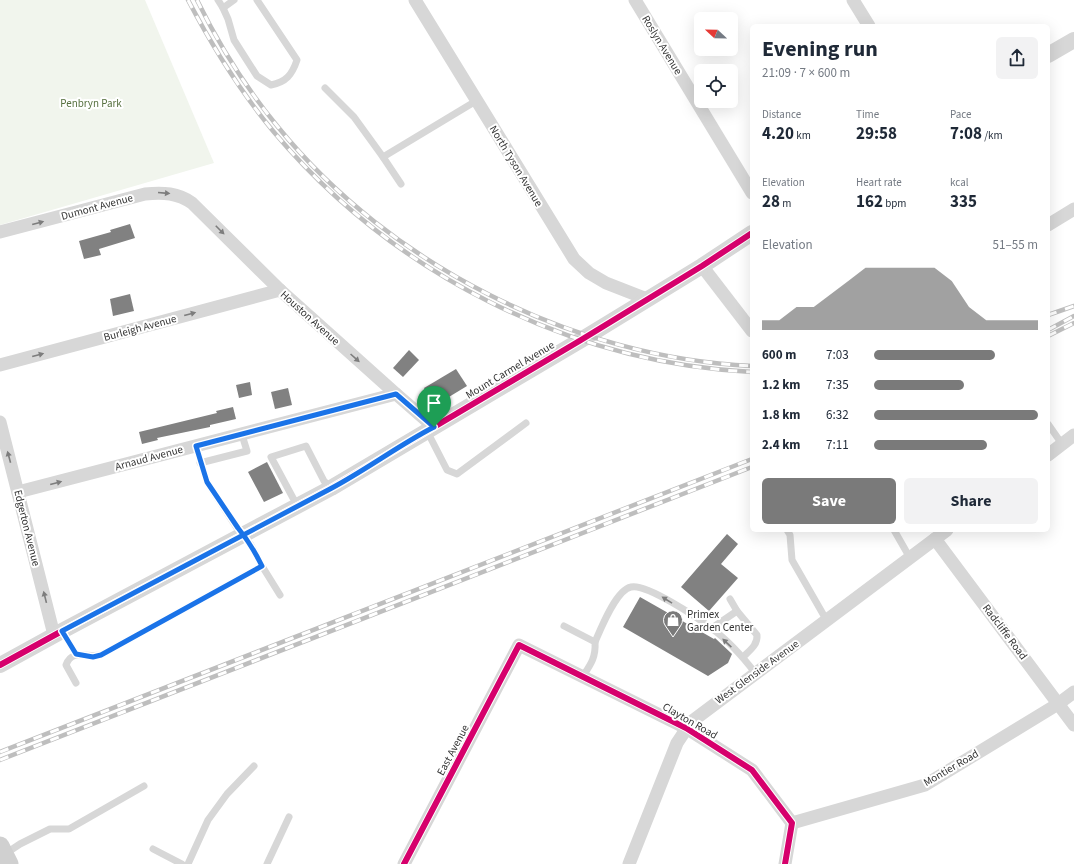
<!DOCTYPE html>
<meta charset="utf-8">
<style>
:root{--surface:#fff;--page:#f2f2f3;--text:#1f2937;--muted:#747a83;--accent:#7a7a7a}
body{margin:0;font-family:"Source Sans 3",sans-serif;background:var(--page);color:var(--text);height:100vh;display:flex;flex-direction:column;font-size:15px;white-space:nowrap}
*{box-sizing:border-box;margin:0}
p{font-size:13px;color:var(--muted)}
.icon{flex:none;width:22px;height:22px;fill:none;stroke:currentColor;stroke-width:2;stroke-linecap:round;stroke-linejoin:round}
.map{position:relative;flex:1;overflow:hidden}
.details{position:absolute;left:750px;top:24px;width:300px;height:508px;display:flex;flex-direction:column;background:var(--surface);border-radius:6px;box-shadow:0 4px 16px #0002}
.details>*{flex:none}
.needle{width:26px;rotate:292deg}
.tools{position:absolute;left:694px;top:12px;display:grid;gap:8px}
.tools a{display:grid;place-items:center;width:44px;height:44px;border-radius:6px;background:var(--surface);box-shadow:0 4px 16px #0002;font-size:20px}
.pin{position:absolute;display:grid;place-items:center;width:34px;height:34px;color:#fff;margin:-41px -17px;border-radius:50% 50% 50% 0;rotate:-45deg;box-shadow:0 0 4px #0007}
.pin .icon{rotate:45deg}
.round{display:grid;place-items:center;flex:none;width:42px;height:42px;border-radius:6px;background:var(--page)}
.head{display:flex;align-items:center;justify-content:space-between;height:68px;padding:0 12px}
h1{font-size:22px;font-weight:700;line-height:30px}
.figures{display:grid;grid-template-columns:repeat(3,1fr);gap:6px;height:68px;padding:4px 12px}
.figures div{display:grid;align-content:center}
.figures b{font-size:17px;font-weight:700}
.figures small{font-size:11px;font-weight:400}
.figures p{font-size:11px}
.chart{height:112px;padding:8px 12px}
.chart p{display:flex;justify-content:space-between}
.chart svg{width:100%;height:72px;margin-top:4px;fill:var(--accent);opacity:.7}
.primary-button{display:flex;gap:8px;margin-top:auto;padding:8px 12px}
.primary-button a{flex:1;height:46px;border-radius:6px;background:var(--accent);color:#fff;font-size:16px;font-weight:700;line-height:46px;text-align:center}
.primary-button a+a{background:var(--page);color:var(--text)}
ul{padding:0 12px;list-style:none;font-size:13px}
li{display:grid;grid-template-columns:64px 48px 1fr;align-items:center;height:30px}
li i{height:10px;border-radius:5px;background:var(--accent)}
.map>svg:first-child{display:block}
</style>
<div class="map">
<svg width="1074" height="864" viewBox="0 0 1074 864">
<rect width="100%" height="100%" fill="#fff"/>
<!-- green -->
<polygon fill="#f1f5ed" points="0,0 145,0 214,163 0,225"/>
<!-- building -->
<g fill="#818181">
<polygon points="130,224 135,238 99,249 101,255 84,259 79,241 111,232 110,230"/>
<polygon points="130,294 134,311 113,316 110,299"/>
<polygon points="409,350 419,360 403,377 393,368"/>
<polygon points="456,369 467,386 434,406 424,388"/>
<polygon points="250,382 252,395 239,398 236,385"/>
<polygon points="288,388 292,405 275,409 271,392"/>
<polygon points="233,407 236,419 210,425 210,427 157,438 158,440 142,444 139,432 217,413 216,411"/>
<polygon points="267,462 283,493 264,502 248,472"/>
<polygon points="727,534 738,544 721,564 738,578 709,611 681,587"/>
<polygon points="640,597 714,639 715,638 732,654 728,663 708,676 623,627"/>
</g>
<g fill="none" stroke-linecap="round" stroke-linejoin="round">
<!-- service -->
<g stroke="#d7d7d7" stroke-width="7">
<polyline points="218,0 223,8 234,0"/>
<path d="M223 8 228 19 234 40 257 76 271 85C286 82 292 75 297 60L257 0"/>
<polyline points="325,88 354,117 383,157 476,101"/>
<polyline points="383,157 401,184"/>
<polyline points="1048,424 1062,444"/>
<polyline points="427,431 447,470 457,474 526,423"/>
<polyline points="196,446 207,482 237,528 251,545 262,566 280,595"/>
<polyline points="200,463 247,451 242,435"/>
<polyline points="298,505 293,498 271,457 306,446 324,481 331,488"/>
<polyline points="787,530 790,535 792,560 827,621"/>
<polyline points="894,530 910,558"/>
<polyline points="730,599 737,611"/>
<path d="M564 626 595 642C596 657 591 664 583 676"/>
<path d="M712 628 737 611 757 635C758 645 749 651 743 657"/>
<polyline points="62,631 76,654"/>
<path d="M595 642C601 628 616 590 631 587 646 583 698 618 711 628 728 640 743 657 756 674"/>
<path d="M76 683 66 665C72 648 87 658 101 655L262 566"/>
<polyline points="153,849 182,864"/>
<polyline points="5,854 20,844 50,829 69,829 144,786"/>
<polyline points="188,864 208,820 227,794 254,766"/>
<polyline points="267,864 289,817"/>
</g>
<!-- minor -->
<g stroke="#d7d7d7" stroke-width="13">
<polyline points="415,0 574,259 589,273 606,283 647,299"/>
<polyline points="635,0 752,193"/>
<polyline points="853,0 869,26"/>
<polyline points="1048,225 1074,209"/>
<path d="M0 232 145 194C163 192 178 193 192 203L280 290 396 394 434 427"/>
<polyline points="702,266 752,331"/>
<polyline points="0,365 280,290"/>
<polyline points="0,422 54,635"/>
<polyline points="1048,455 1074,435"/>
<polyline points="18,492 396,394"/>
<polyline points="935,539 1074,725"/>
<polyline points="792,823 925,785 1058,704 1074,692"/>
<polyline points="404,864 519,645 686,728 752,770 792,823 785,864"/>
<polyline points="629,864 677,743 691,722 947,530"/>
</g>
<!-- tertiary -->
<g stroke="#d7d7d7" stroke-width="16">
<polyline points="1048,55 1074,40"/>
<polyline points="0,665 62,631 331,488 581,340 702,266 752,233"/>
</g>
<!-- secondary -->
<polyline stroke="#d0d0d0" stroke-width="19" points="0,846 9,864"/>
<!-- rail casing -->
<g stroke="#bebebe" stroke-width="4.5">
<g id="rail">
<path d="M188 0C212 46 240 91 273 131 391 272 568 363 752 372"/>
<path d="M197 0C219 45 246 88 278 127 390 265 574 358 752 366"/>
<polyline points="1048,315 1074,306"/>
<polyline points="1048,330 1074,316"/>
<polyline points="1048,336 1074,323"/>
<polyline points="0,752 752,459"/>
<polyline points="0,760 752,467"/>
</g>
</g>
<!-- rail -->
<use href="#rail" stroke="#fff" stroke-width="3" stroke-dasharray="9" stroke-linecap="butt"/>
<!-- cycleway casing -->
<g stroke="#fff" stroke-width="8">
<g id="cycleway">
<polyline points="0,665 62,631 331,488 581,340 702,266 752,233"/>
<polyline points="404,864 519,645 686,728 752,770 792,823 785,864"/>
</g>
</g>
<!-- cycleway -->
<use href="#cycleway" stroke="#d6006c" stroke-width="6"/>
</g>
<!-- one-way arrows -->
<defs><path id="oneway-solid" d="M-6-.8H1V-3.2L6.5 0L1 3.2V.8H-6Z"/></defs>
<g fill="#7d7d7d">
<use href="#oneway-solid" transform="translate(164 193) rotate(5)"/>
<use href="#oneway-solid" transform="translate(38 223) rotate(-15)"/>
<use href="#oneway-solid" transform="translate(220 230) rotate(45)"/>
<use href="#oneway-solid" transform="translate(190 314) rotate(-15)"/>
<use href="#oneway-solid" transform="translate(38 355) rotate(-15)"/>
<use href="#oneway-solid" transform="translate(355 358) rotate(42)"/>
<use href="#oneway-solid" transform="translate(9 457) rotate(-105)"/>
<use href="#oneway-solid" transform="translate(56 483) rotate(-15)"/>
<use href="#oneway-solid" transform="translate(45 597) rotate(-104)"/>
<use href="#oneway-solid" transform="translate(667 600) rotate(-148)"/>
<use href="#oneway-solid" transform="translate(727 643) rotate(-137)"/>
</g>
<g fill="none" stroke-linecap="round" stroke-linejoin="round">
<!-- route casing -->
<g stroke="#fff" stroke-width="8">
<path id="route" d="M434 427 396 394 196 446 207 482 238 528C248 540 255 552 262 566L101 655 93 657 76 654 62 631C151 583 241 537 330 489 366 470 399 445 434 427"/>
</g>
<!-- route -->
<use href="#route" stroke="#1a73e8" stroke-width="5"/>
</g>
<!-- icons -->
<defs>
<g id="shop-pin" transform="scale(1)"><path d="M0 17L-7.5 6A9.5 9.5 0 1 1 7.5 6Z" fill="#7a7a7a" stroke="#fff"/><path d="M-5-2.5h2.3a2.7 3.5 0 0 1 5.4 0H5L5.5 6h-11ZM-1.5-2.5h3a1.5 2.3 0 0 0-3 0Z" fill="#fff"/></g>
</defs>
<g fill-rule="evenodd">
<use href="#shop-pin" x="673" y="620"/>
</g>
<g text-anchor="middle" dominant-baseline="central" stroke-width="4" stroke-linejoin="round" paint-order="stroke">
<!-- street labels -->
<g font-size="11" fill="#333" stroke="#fff">
<text transform="translate(662 45) rotate(59)">Roslyn Avenue</text>
<text transform="translate(516 166) rotate(59)">North Tyson Avenue</text>
<text transform="translate(97 207) rotate(-15)">Dumont Avenue</text>
<text transform="translate(310 318) rotate(42)">Houston Avenue</text>
<text transform="translate(140 328) rotate(-15)">Burleigh Avenue</text>
<text transform="translate(510 370) rotate(-31)">Mount Carmel Avenue</text>
<text transform="translate(149 458) rotate(-15)">Arnaud Avenue</text>
<text transform="translate(27 528) rotate(76)">Edgerton Avenue</text>
<text transform="translate(1005 632) rotate(53)">Radcliffe Road</text>
<text transform="translate(757 672) rotate(-36)">West Glenside Avenue</text>
<text transform="translate(690 721) rotate(30)">Clayton Road</text>
<text transform="translate(453 750) rotate(-62)">East Avenue</text>
<text transform="translate(951 768) rotate(-30)">Montier Road</text>
</g>
<!-- park labels -->
<g font-size="11" fill="#56703f" stroke="#fff">
<text x="91" y="103">Penbryn Park</text>
</g>
<!-- poi labels -->
<g font-size="11" fill="#333" stroke="#fff" text-anchor="start">
<text x="687" y="614">Primex<tspan x="687" dy="13">Garden Center</tspan></text>
</g>
</g>
</svg>
<div class="tools">
<a><svg class="needle" viewBox="-14 -14 28 28"><path d="M0-13l5 13h-10z" fill="#e53935"/><path d="M0 13l5-13h-10z" fill="#747a83"/></svg></a>
<a><svg class="icon" aria-label="locate" viewBox="0 0 24 24"><circle cx="12" cy="12" r="6"/><path d="M12 2v4M12 18v4M2 12h4M18 12h4"/></svg></a>
</div>
<div class="pin" style="left:434px;top:427px;background:#1e9e55"><svg class="icon" aria-label="arrive" viewBox="0 0 24 24"><path d="M6 21V4h12l-3 4 3 4H6"/></svg></div>
<section class="details">
<div class="head"><div><h1>Evening run</h1><p>21:09 · 7 × 600 m</p></div><a class="round"><svg class="icon" aria-label="share" viewBox="0 0 24 24"><path d="M12 15V3M7 8l5-5 5 5M5 13v7h14v-7"/></svg></a></div>
<div class="figures">
<div><p>Distance</p><b>4.20<small> km</small></b></div>
<div><p>Time</p><b>29:58</b></div>
<div><p>Pace</p><b>7:08<small> /km</small></b></div>
</div>
<div class="figures">
<div><p>Elevation</p><b>28<small> m</small></b></div>
<div><p>Heart rate</p><b>162<small> bpm</small></b></div>
<div><p>kcal</p><b>335</b></div>
</div>
<div class="chart"><p><span>Elevation</span>51–55 m</p>
<svg viewBox="0 0 160 44" preserveAspectRatio="none"><path d="M0 44V38L10 38L20 30L30 30L40 22L50 14L60 6L70 6L80 6L90 6L100 6L110 14L120 30L130 38L140 38L150 38L160 38V44z"/></svg>
</div>
<ul>
<li><b>600 m</b>7:03<i style="width:74%"></i></li>
<li><b>1.2 km</b>7:35<i style="width:55%"></i></li>
<li><b>1.8 km</b>6:32<i style="width:100%"></i></li>
<li><b>2.4 km</b>7:11<i style="width:69%"></i></li>
</ul>
<div class="primary-button"><a>Save</a><a>Share</a></div>
</section>
</div>
